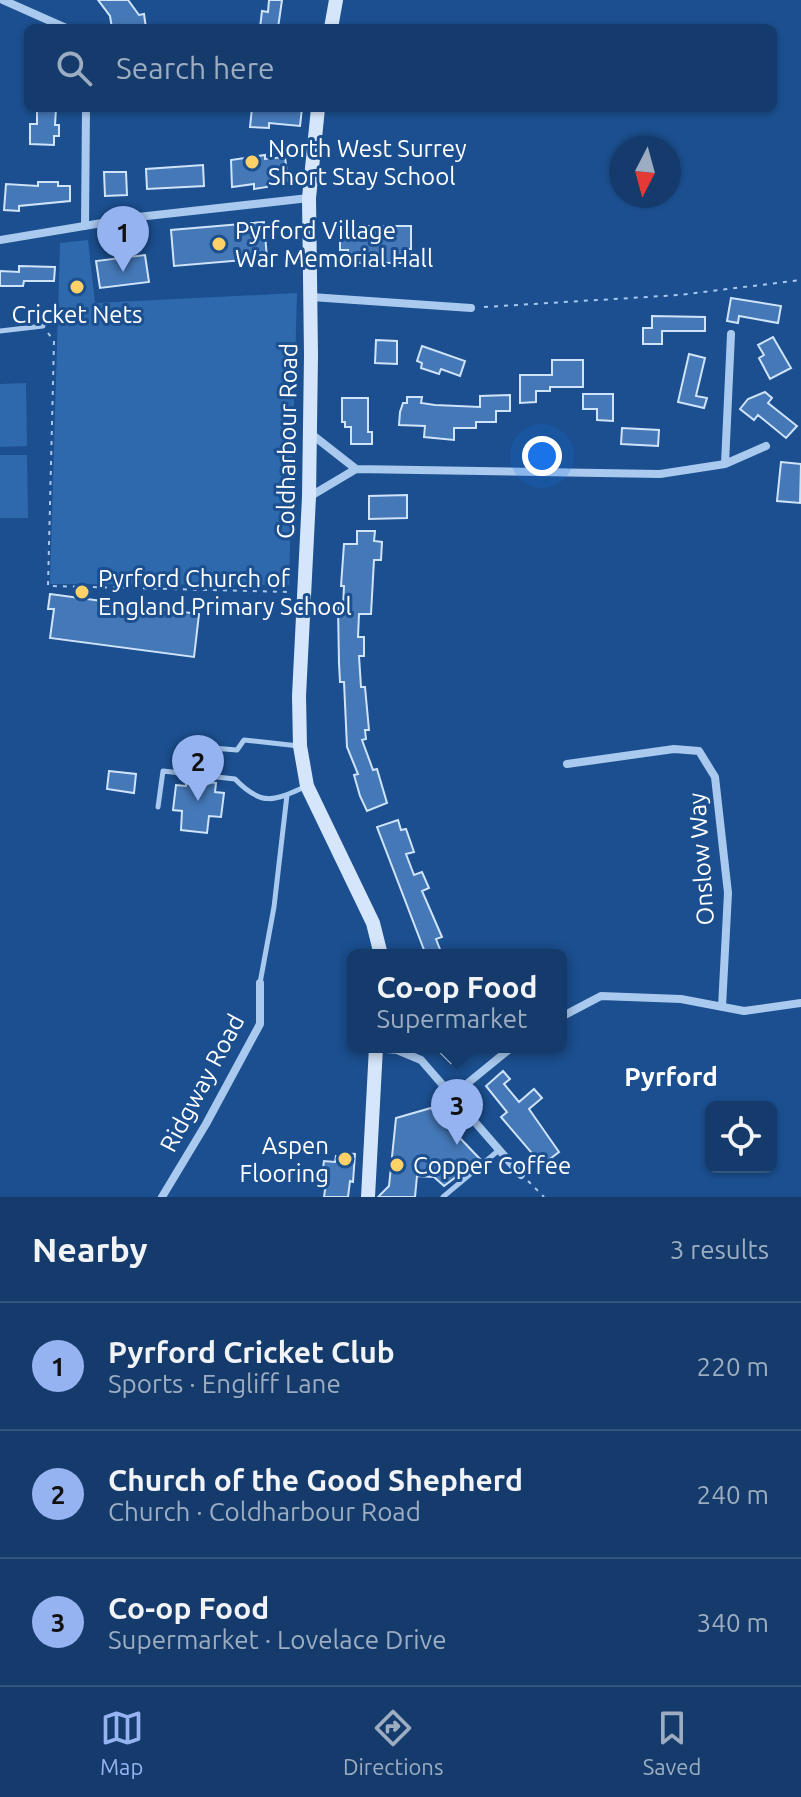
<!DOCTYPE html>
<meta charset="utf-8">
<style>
:root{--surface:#143b6b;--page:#214673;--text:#f1f3f6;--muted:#9dadc1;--line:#33557e;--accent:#95b2f1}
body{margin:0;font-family:Ubuntu,sans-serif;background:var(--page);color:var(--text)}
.controls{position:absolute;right:24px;bottom:24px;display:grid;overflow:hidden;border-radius:12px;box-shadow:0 2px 6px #0004}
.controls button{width:72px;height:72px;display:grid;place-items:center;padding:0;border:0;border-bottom:2px solid var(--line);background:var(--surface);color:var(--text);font:40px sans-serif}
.compass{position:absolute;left:609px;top:136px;width:72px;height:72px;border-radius:50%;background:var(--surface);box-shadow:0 2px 6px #0004;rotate:186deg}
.you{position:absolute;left:542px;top:456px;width:28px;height:28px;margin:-20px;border:6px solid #fff;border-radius:50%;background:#1a73e8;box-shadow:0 0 0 12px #1a73e833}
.badge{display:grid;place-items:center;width:52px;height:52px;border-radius:50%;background:var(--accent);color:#111;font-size:26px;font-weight:700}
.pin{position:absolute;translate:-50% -66px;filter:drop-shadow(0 2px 4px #0008)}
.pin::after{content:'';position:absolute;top:42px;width:28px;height:24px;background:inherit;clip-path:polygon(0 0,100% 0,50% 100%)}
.popup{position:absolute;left:347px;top:949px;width:220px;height:104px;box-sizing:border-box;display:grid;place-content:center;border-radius:12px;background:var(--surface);filter:drop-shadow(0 2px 6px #0005);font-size:26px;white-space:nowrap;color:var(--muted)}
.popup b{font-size:30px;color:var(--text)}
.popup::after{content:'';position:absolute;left:50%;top:100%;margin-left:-16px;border:16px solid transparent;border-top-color:var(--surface)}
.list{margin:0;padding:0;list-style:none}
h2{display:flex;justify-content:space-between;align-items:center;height:104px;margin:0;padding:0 32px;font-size:34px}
h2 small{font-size:26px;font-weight:400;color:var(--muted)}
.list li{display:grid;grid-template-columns:52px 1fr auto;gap:24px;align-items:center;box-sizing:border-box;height:128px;padding:0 32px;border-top:2px solid var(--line)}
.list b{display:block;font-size:30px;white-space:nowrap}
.list p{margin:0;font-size:26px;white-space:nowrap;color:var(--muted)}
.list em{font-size:26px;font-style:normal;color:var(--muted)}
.icon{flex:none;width:44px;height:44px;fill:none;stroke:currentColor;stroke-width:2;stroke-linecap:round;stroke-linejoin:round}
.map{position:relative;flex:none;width:801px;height:1197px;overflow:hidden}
.search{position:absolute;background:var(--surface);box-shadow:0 2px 6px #0004;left:24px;right:24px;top:24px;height:88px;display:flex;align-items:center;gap:20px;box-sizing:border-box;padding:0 28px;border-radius:12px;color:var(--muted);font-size:30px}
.sheet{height:488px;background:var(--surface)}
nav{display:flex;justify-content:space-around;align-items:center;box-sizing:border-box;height:112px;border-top:2px solid var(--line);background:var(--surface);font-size:22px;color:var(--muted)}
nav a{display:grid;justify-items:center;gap:4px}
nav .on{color:var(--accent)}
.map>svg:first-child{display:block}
</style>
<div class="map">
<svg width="801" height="1197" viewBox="0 0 801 1197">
<rect width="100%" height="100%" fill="#1b4f8f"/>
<path fill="#2e69ad" d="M 88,240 L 95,303 L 297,293 L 289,585 L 50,584 L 60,243 Z
M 26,383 L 27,446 L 0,447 L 0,384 Z
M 0,455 L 27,455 L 28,518 L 0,518 Z"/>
<path fill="#4478b7" stroke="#cfe3fa" stroke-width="2" d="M 98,0 L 128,0 L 139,15 L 144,14 L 146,28 L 112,28 L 110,16 Z
M 269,0 L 282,0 L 278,28 L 260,28 L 262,11 L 268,12 Z
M 37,108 L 56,108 L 55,125 L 59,125 L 59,136 L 54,136 L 54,145 L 30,144 L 30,124 L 37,124 Z
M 252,108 L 302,108 L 300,126 L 269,123 L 269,128 L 250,127 Z
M 265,155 L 265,159 L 285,157 L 288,181 L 267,183 L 267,187 L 254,189 L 254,184 L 232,187 L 231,160 Z
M 203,165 L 204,186 L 147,189 L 146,169 Z
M 104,172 L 126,172 L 127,195 L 105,196 Z
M 38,182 L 58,182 L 58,186 L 70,186 L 70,201 L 19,206 L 19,211 L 4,210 L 6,184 L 38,186 Z
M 264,222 L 267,258 L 174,266 L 171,230 Z
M 340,226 L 411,226 L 411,249 L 406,249 L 406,263 L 348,263 L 348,250 L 340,250 Z
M 145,255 L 149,282 L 100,288 L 96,261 Z
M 19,266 L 55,267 L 54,281 L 24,281 L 23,286 L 0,286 L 0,271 L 19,272 Z
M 731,298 L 781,306 L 778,323 L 739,316 L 738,323 L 727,321 Z
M 652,316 L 705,317 L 705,331 L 662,331 L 662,344 L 643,344 L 643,328 L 652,328 Z
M 773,337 L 791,368 L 770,379 L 759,358 L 764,355 L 758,345 Z
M 376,340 L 397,341 L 397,364 L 375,363 Z
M 422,346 L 465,361 L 460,376 L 441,369 L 439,374 L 421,368 L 422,363 L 417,361 Z
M 689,354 L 705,358 L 696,396 L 707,398 L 704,408 L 678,402 Z
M 552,360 L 583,360 L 583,387 L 550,387 L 550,391 L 536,391 L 536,402 L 520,403 L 520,375 L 552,375 Z
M 765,392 L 772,398 L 768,403 L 797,426 L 786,438 L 758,415 L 754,420 L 740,409 L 748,399 Z
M 583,394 L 613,394 L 613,421 L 597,420 L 597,409 L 583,409 Z
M 510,395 L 510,411 L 496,411 L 496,422 L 476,422 L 476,428 L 454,428 L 454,440 L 424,437 L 425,426 L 399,425 L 400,412 L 403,403 L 407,403 L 407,397 L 422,397 L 421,403 L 435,405 L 480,407 L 480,396 Z
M 342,398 L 368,398 L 368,432 L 372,432 L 372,444 L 351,444 L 351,427 L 345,427 L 345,422 L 342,422 Z
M 622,428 L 659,430 L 658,446 L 621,444 Z
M 781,462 L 801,464 L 800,503 L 777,501 Z
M 407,495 L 407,518 L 369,519 L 369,496 Z
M 357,531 L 375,531 L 374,541 L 382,542 L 381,560 L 374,560 L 371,614 L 359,614 L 358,637 L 364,637 L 364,656 L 359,656 L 361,687 L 365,687 L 369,730 L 365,730 L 366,739 L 362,740 L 373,770 L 377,769 L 387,803 L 367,811 L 360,796 L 354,775 L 358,774 L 347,747 L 344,682 L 340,682 L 339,663 L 338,607 L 343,608 L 344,586 L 341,586 L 344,544 L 357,544 Z
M 50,594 L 199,614 L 194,657 L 50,638 L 54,609 L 48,609 Z
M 109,771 L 136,774 L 134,793 L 107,789 Z
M 186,780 L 216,783 L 215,792 L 224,793 L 221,817 L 209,816 L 207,833 L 181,830 L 182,811 L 173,810 L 176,785 L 186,786 Z
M 398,820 L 401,830 L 406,829 L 414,852 L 406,854 L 414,875 L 422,872 L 429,888 L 422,891 L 442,937 L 436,939 L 441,952 L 434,955 L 426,955 L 377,827 Z
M 448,1047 L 468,1047 L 451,1063 L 441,1053 Z
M 503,1071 L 510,1079 L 504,1084 L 519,1102 L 534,1089 L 542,1098 L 529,1109 L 559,1152 L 542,1165 L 501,1117 L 507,1112 L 486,1086 Z
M 431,1108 L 480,1159 L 444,1186 L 434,1177 L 417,1176 L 415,1197 L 378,1197 L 389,1186 L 396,1118 Z
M 341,1153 L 355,1154 L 353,1182 L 350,1181 L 348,1197 L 324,1197 L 327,1176 L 322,1175 L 324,1161 L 335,1162 L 336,1156 L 341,1156 Z"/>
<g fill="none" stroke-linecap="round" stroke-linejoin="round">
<path stroke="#a9c9ee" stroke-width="2" stroke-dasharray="4 6" stroke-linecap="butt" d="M 484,307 L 679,295 L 801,280
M 48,333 L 54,341 L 48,586 L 291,592
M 528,1181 L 544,1197"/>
<path stroke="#a9c9ee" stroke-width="5" d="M 0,331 L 43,326
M 200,747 L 237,750 L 244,740 L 299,746
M 158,807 L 163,771 L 235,779 C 262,807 274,801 307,786
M 260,983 L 274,907 L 287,795
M 443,1197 L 499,1150"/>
<path stroke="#a9c9ee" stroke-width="8" d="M 3,0 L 66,28
M 85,226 L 86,108
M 0,240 L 138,217 L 309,198
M 311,297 L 471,308
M 310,433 L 356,469
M 725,464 L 731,334
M 309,497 L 356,469 L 660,474 L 725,464 L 766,446
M 567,764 L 674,749 L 699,751 L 715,777 L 728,893 L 722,1007
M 561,1017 L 601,996 L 681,999 L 744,1011 L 801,1003
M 376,1048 L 397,1050 L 421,1060 L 521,1175
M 452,1096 L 512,1047
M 162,1197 L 206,1124 L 260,1024 L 260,983"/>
<path stroke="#d6e6fa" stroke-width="14" d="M 331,28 L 336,0
M 318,108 L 309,198 L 311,355 L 309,497 L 299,696 L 300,746 L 307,786 L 373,923 L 381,955
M 368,1197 L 376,1047"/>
</g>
<g fill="#ffd166" stroke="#1b4f8f" stroke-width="3">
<circle cx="252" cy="162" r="8"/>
<circle cx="219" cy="244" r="8"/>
<circle cx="77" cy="287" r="8"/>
<circle cx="82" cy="592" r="8"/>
<circle cx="345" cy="1159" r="8"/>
<circle cx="397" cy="1165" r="8"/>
</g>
<g text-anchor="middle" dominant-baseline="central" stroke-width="6" stroke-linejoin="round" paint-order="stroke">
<g font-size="24" fill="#fff" stroke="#1b4f8f" text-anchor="start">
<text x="268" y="148">North West Surrey<tspan x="268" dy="28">Short Stay School</tspan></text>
<text x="235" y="230">Pyrford Village<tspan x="235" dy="28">War Memorial Hall</tspan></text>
<text x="77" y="314" text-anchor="middle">Cricket Nets</text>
<text x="98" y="578">Pyrford Church of<tspan x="98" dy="28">England Primary School</tspan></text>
<text x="329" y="1145" text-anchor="end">Aspen<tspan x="329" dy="28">Flooring</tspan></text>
<text x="413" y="1165">Copper Coffee</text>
</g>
<g font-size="24" fill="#fff" stroke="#1b4f8f">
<text transform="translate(287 441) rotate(-89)">Coldharbour Road</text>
<text transform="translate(701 859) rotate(-94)">Onslow Way</text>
<text transform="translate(202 1083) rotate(-62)">Ridgway Road</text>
</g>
<g font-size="26" font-weight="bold" fill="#fff" stroke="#1b4f8f">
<text x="671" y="1076">Pyrford</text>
</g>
</g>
</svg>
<div class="controls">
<button><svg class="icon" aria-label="locate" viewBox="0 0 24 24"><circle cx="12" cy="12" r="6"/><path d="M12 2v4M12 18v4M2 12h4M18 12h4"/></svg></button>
</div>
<svg class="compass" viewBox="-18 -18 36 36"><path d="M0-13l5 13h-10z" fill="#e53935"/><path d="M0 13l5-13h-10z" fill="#9dadc1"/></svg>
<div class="you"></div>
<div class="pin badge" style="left:123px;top:272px">1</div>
<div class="pin badge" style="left:198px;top:801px">2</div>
<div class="pin badge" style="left:457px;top:1145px">3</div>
<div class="popup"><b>Co-op Food</b>Supermarket</div>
<div class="search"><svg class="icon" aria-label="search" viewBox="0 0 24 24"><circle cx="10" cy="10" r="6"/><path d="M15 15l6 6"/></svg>Search here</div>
</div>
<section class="sheet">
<h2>Nearby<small>3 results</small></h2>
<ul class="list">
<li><span class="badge">1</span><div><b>Pyrford Cricket Club</b><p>Sports · Engliff Lane</p></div><em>220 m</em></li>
<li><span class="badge">2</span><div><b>Church of the Good Shepherd</b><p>Church · Coldharbour Road</p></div><em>240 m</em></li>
<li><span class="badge">3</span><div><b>Co-op Food</b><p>Supermarket · Lovelace Drive</p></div><em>340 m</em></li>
</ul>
</section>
<nav>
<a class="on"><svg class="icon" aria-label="map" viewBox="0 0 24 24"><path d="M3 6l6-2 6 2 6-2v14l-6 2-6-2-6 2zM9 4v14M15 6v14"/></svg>Map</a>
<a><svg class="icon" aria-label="directions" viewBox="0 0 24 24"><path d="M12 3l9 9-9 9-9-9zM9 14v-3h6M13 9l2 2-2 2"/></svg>Directions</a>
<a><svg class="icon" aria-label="saved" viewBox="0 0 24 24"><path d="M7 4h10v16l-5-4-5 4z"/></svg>Saved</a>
</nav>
